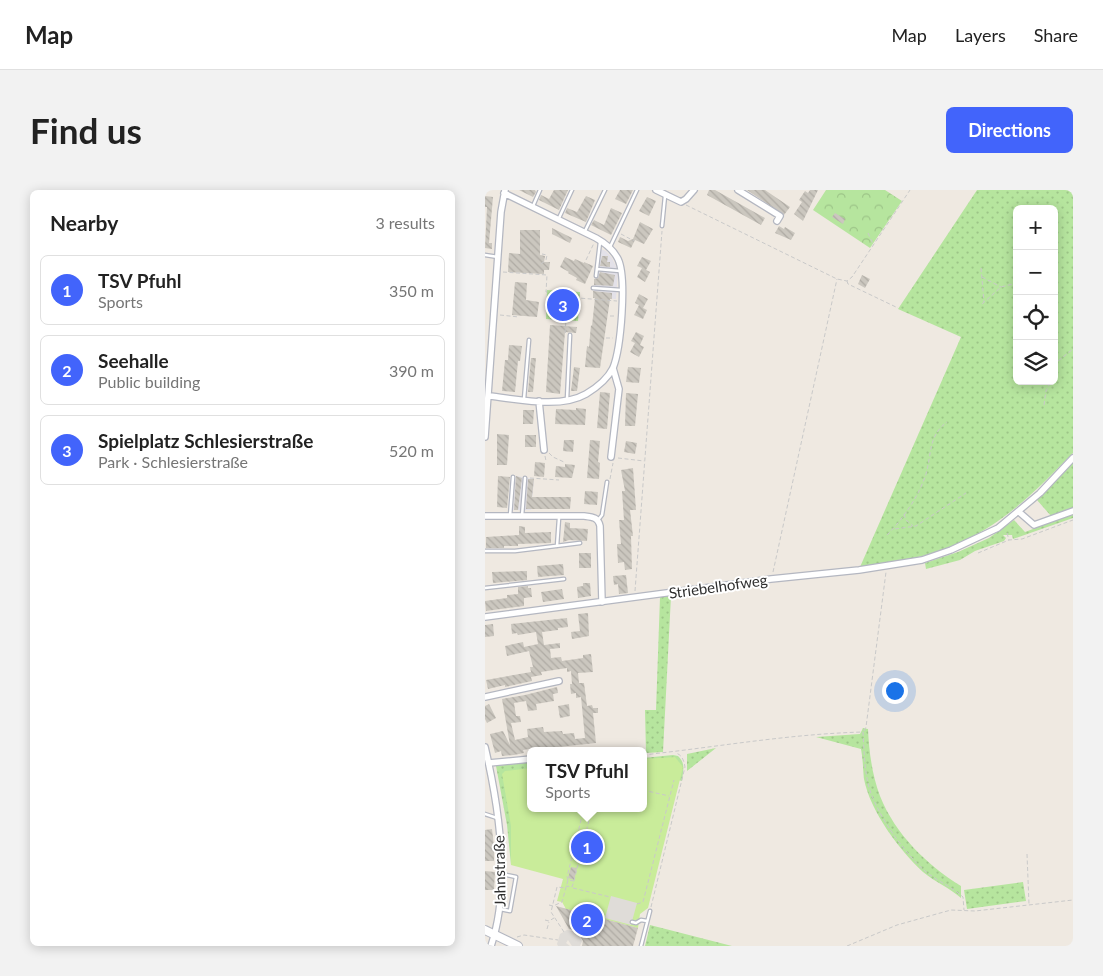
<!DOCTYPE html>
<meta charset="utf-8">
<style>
:root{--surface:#fff;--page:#f2f2f2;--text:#222;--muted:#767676;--line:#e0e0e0;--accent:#4264fb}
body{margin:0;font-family:Lato,sans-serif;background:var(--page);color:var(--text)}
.controls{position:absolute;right:15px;top:15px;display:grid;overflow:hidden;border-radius:8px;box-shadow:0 2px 12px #0003}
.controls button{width:45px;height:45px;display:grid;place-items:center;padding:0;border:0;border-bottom:1px solid var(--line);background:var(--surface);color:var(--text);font:25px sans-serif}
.you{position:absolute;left:409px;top:500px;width:18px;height:18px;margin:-12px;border:4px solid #fff;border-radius:50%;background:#1a73e8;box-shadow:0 0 0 8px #1a73e833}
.badge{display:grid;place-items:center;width:32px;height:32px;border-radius:50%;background:var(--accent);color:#fff;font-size:16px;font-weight:700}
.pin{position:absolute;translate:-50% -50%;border:2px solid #fff;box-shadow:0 1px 5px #0006}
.popup{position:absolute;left:42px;top:557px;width:120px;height:65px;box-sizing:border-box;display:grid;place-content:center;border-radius:8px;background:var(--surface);filter:drop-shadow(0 1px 4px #0005);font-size:16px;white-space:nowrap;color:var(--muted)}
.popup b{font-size:19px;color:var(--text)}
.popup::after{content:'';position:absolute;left:50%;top:100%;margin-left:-10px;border:10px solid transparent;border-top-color:var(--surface)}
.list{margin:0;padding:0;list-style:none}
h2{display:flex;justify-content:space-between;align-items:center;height:65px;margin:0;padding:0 20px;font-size:21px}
h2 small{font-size:16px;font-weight:400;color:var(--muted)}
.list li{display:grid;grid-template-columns:32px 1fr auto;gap:15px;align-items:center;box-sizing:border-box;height:70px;margin:0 10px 10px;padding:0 10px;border:1px solid var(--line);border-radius:8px}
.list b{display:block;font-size:19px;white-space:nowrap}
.list p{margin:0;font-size:16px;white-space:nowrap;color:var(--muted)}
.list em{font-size:16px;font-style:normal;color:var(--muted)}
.icon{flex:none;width:28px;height:28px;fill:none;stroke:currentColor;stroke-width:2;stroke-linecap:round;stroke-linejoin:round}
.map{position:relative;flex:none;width:588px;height:756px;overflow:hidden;border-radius:8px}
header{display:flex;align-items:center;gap:30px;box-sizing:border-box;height:70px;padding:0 25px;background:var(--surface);border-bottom:1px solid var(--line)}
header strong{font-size:24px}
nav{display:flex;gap:28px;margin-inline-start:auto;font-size:18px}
.intro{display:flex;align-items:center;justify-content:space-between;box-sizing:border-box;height:120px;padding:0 30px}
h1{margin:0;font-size:35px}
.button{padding:12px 22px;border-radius:8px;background:var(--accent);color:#fff;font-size:18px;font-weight:700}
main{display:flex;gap:30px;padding:0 30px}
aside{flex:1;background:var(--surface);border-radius:8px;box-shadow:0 2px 12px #0003}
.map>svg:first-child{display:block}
</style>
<header>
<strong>Map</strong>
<nav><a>Map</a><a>Layers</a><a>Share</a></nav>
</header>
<div class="intro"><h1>Find us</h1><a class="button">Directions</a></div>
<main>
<aside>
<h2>Nearby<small>3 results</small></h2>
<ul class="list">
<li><span class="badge">1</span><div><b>TSV Pfuhl</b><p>Sports</p></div><em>350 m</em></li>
<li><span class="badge">2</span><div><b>Seehalle</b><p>Public building</p></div><em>390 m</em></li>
<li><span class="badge">3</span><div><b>Spielplatz Schlesierstraße</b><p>Park · Schlesierstraße</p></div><em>520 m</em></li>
</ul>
</aside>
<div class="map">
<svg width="588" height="756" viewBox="0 0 588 756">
<defs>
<pattern id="grass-dots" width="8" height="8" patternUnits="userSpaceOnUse" patternTransform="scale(1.25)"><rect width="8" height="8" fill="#b6e59e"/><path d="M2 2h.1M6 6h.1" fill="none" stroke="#9dc588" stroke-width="1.8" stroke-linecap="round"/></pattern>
<pattern id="forest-crowns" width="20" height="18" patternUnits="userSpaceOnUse" patternTransform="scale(1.25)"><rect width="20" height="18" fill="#b6e59e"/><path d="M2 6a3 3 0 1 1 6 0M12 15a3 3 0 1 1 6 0" fill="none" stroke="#9dc588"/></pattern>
<pattern id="building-back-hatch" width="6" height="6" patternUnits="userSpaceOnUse" patternTransform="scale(1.25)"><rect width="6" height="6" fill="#cbc7bf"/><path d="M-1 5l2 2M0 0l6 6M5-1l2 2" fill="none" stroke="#afaba4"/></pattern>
</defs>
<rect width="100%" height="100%" fill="#efe9e1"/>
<path fill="#e3e1e8" d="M 113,58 L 121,61 L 127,68 L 133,81 L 131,109 L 108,108 Z
M 31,286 L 49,289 L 46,320 L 28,320 Z"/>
<path fill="url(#grass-dots)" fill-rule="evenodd" d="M 492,0 L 588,0 L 588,263 C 550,302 517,336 465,357 C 437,369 405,372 375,377 L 476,147 L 413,119 ZM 532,19 L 569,19 L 569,191 L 532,191 Z
M 588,272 L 588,318 L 566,326 L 552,310 Z
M 588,324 L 588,328 L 528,349 L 527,345 L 518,345 L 521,348 L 519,351 L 490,361 L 475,370 L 441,379 L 440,373 L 473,362 L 504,348 L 529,330 L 540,342 Z
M 186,406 L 178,562 L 161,563 L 160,520 L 171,520 L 175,407 Z
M 378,538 L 383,539 C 384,561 387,585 395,606 C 410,644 442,675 476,696 L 476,708 C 465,698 450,692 438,682 C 415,661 385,621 379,589 C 378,580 378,569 376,559 L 331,547 L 375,544 Z
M 231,558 L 202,581 L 202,564 Z
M 188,565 L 193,566 C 201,573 198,581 197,591 L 188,589 L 158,599 L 158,568 Z
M 46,572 L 46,595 L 26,675 L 22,635 L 11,576 Z
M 538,692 L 541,711 L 482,719 L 479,700 Z
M 165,735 L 247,756 L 160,756 Z"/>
<path fill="url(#forest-crowns)" d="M 341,0 L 400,0 L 417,11 L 385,58 L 328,20 Z
M 62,100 L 95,102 L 93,131 L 61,129 Z"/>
<path fill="#c9ec9a" d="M 190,567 L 198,577 L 163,718 L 155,724 L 153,738 L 81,719 L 77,712 L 72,711 L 78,689 L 26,675 L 26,636 L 17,584 L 20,581 L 46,578 L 46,618 L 158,618 L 158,569 Z"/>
<path fill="#dfdcd8" d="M 126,706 L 152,713 L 146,735 L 120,728 Z
M 82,740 L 92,742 L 97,751 L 95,756 L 87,756 L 83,750 L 81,753 L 85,756 L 73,756 L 72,754 L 75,744 Z"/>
<path fill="url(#building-back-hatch)" d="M 34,0 L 50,0 L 51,2 L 48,7 Z
M 69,0 L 83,0 L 74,20 L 54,10 L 56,5 L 64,9 Z
M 135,0 L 148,0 L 141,14 L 130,9 Z
M 224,0 L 230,0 L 280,28 L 276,35 L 222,5 Z
M 262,0 L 280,0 L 305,17 L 299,25 Z
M 325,0 L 333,0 L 318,31 L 309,24 L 317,12 L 314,10 L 320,1 L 323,3 Z
M 0,6 L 8,7 L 4,53 L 7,53 L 7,59 L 0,58 L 2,17 L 0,17 Z
M 101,6 L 110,10 L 101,32 L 80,23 L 82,18 L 92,22 Z
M 162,7 L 171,11 L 164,26 L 154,21 Z
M 126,18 L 137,23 L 126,45 L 106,35 L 109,30 L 119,35 Z
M 350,23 L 360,29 L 358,34 L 347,27 Z
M 155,32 L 168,39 L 159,54 L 150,50 L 146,58 L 133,52 L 135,47 L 143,51 L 148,49 Z
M 294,36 L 299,39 L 300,37 L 310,43 L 306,50 L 290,43 Z
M 67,38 L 87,48 L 85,53 L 67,44 Z
M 35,40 L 55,40 L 55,65 L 60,66 L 59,72 L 65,72 L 64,80 L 59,80 L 59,84 L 23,82 L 24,63 L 35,64 Z
M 117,66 L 123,66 L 122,72 L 125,72 L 125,77 L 115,76 Z
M 80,67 L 89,71 L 90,69 L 99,73 L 99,72 L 108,76 L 100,94 L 91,90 L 92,88 L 83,83 L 84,82 L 75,77 Z
M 157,67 L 166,71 L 161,80 L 165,82 L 160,92 L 152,87 L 157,78 L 152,76 Z
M 115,82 L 130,85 L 128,96 L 109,95 L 109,89 L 113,88 Z
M 377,85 L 385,89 L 380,98 L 373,94 Z
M 30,92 L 42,93 L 41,110 L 54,112 L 52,127 L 27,125 Z
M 108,101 L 127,103 L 127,109 L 125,109 L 115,178 L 100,177 L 102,156 L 104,157 L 106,135 L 107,136 L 110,108 L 108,108 Z
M 154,104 L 163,109 L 158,118 L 162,120 L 158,129 L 149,125 L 154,115 L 150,113 Z
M 65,135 L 92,137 L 91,143 L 80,142 L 75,204 L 61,202 Z
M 151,142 L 159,146 L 155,155 L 159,157 L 154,167 L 145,162 L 150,153 L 146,151 Z
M 24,155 L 37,156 L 35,171 L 33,171 L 30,202 L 17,201 L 20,170 L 23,170 Z
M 46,168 L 51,168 L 48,202 L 43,202 Z
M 89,177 L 95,178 L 92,201 L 86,201 Z
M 143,177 L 156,178 L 154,193 L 141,192 Z
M 115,202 L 125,203 L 122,239 L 112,238 Z
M 141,203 L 153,204 L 150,236 L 140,236 Z
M 91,218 L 101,219 L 100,235 L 70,234 L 71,219 L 91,220 Z
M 38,220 L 49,220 L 48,234 L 38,234 Z
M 12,244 L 24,245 L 22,275 L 12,275 Z
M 40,245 L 51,245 L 51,257 L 40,257 Z
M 79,250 L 89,250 L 88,262 L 78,261 Z
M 105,250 L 115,251 L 113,272 L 115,273 L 114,289 L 102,288 Z
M 141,251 L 152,253 L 150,264 L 139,262 Z
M 50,272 L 60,273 L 59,287 L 49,286 Z
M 80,274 L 90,275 L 87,288 L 70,287 L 71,276 L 80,277 Z
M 148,278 L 151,320 L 145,320 L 148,346 L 146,346 L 147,379 L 140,380 L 139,372 L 133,373 L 132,354 L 136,354 L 134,330 L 139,330 L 137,301 L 140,301 L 136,280 Z
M 13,286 L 25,287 L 22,318 L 12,317 Z
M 31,286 L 37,288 L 33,320 L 29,320 Z
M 43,289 L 49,289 L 47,307 L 86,307 L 85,319 L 41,319 Z
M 100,301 L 113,302 L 112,315 L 99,314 Z
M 80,332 L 85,333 L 85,338 L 103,339 L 102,351 L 84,350 L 78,352 Z
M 34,336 L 40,337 L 40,343 L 66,342 L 66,353 L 33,354 L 33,356 L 19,356 L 19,358 L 1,358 L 1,347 L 34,345 Z
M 94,363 L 106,363 L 106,378 L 94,378 Z
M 78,374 L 79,385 L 53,387 L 52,376 Z
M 42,381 L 42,390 L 8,393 L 7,382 Z
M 141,385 L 143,403 L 134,404 L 133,394 L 129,395 L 128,386 Z
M 98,393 L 105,393 L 106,406 L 93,408 L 92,397 L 98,396 Z
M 43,396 L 43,398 L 46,398 L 47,407 L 39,408 L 39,416 L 1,421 L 0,411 L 22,408 L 22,405 L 33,404 L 33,397 Z
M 77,399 L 79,409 L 58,412 L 56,402 Z
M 103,423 L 104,446 L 87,449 L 86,442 L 95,441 L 93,424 Z
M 82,428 L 83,437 L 73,438 L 73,440 L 57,442 L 59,455 L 75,453 L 75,458 L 65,459 L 66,468 L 76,467 L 77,471 L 98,468 L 98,465 L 106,464 L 108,482 L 93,483 L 94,493 L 99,493 L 102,516 L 107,515 L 108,518 L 113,518 L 113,523 L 108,523 L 111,553 L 73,557 L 73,559 L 66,560 L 50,561 L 50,558 L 38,560 L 39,563 L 29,565 L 17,566 L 16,561 L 10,563 L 5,544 L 18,541 L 25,555 L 17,509 L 40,505 L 72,497 L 73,503 L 68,504 L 69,511 L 51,514 L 52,520 L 43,521 L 41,511 L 29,513 L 31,526 L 35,526 L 36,532 L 26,533 L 30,550 L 43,547 L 42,539 L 58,537 L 59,542 L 77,541 L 78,544 L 89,543 L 90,549 L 100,548 L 96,507 L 91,508 L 91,503 L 86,504 L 85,494 L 87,494 L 86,481 L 82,482 L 82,478 L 56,482 L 57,485 L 46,487 L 47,491 L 20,497 L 20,495 L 3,499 L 1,490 L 46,482 L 45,477 L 48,477 L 44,461 L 22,466 L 20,456 L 38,452 L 39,457 L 53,454 L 51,442 L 33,445 L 32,443 L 27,444 L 26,434 Z
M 8,434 L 9,446 L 0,447 L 0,435 Z
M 4,514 L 11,528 L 2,533 L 0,529 L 0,516 Z
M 84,514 L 85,526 L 75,528 L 73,516 Z
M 7,639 L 9,656 L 9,671 L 0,671 L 0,640 Z
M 86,677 L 92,678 L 89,690 L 83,688 Z
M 0,681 L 10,682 L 9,700 L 0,700 Z
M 71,716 L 153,738 L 148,756 L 97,756 L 98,751 L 92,741 L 84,739 Z"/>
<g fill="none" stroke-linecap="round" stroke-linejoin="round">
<g stroke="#b4b7c1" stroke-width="5">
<path id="lane" d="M 48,16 L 55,0
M 74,28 L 87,0
M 177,36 L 180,6
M 100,41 L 120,0
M 125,57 L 152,0
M 0,65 L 13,67
M 112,79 L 135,81
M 111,86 L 115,52
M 108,98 L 136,100
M 39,209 L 44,150
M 82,209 L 85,145
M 25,326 L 28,287
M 37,326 L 40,288
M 113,330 L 117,325 L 122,292
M 72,356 L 74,328
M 0,361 L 30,361 L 95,353
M 0,398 L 79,389
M 0,624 L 12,628
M 15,719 L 25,721 L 31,687 L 17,684
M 147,732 L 151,733 L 156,730 L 162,731
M 156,756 L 165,721"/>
</g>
<g stroke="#b4b7c1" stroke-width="8">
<path id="street" d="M 171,0 L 196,12 L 201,9 L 209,0
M 253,0 L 295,26 L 292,31
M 4,206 C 33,209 75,219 101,204 C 111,198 123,188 128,178 C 136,158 142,88 133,69 C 128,59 120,53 111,48 L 19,3
M 54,211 L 59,260
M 0,247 L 16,22 L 20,0
M 126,267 L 134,199 L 128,178
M 534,322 L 549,335 L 588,321
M 0,326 L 99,326 C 107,327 113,327 115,336 L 117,412
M 0,427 L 286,389 L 374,380 L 437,370 L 466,360 L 513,338 L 555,303 L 588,268
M 0,507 L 74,491
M 0,557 C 14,617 26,697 6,756
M 4,573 L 46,569"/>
</g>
<g stroke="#b4b7c1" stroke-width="10">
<path id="secondary" d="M 0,740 L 33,756"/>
</g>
<path stroke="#c9c9c9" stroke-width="1" stroke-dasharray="4 2.5" stroke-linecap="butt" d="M 201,15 L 352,89 L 362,91 L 367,87 L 425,0
M 383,43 L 388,54
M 136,44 L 149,51
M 101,70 L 109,53
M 56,74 L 61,70 L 62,65 L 57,64
M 496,78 L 499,112
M 18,82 L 62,85 L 61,102 L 73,103 L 80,107 L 132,111
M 497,87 L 516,97
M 362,91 L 363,94 L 413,118
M 497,114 L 516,97 L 532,93
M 15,125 L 34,127
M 125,126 L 130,126
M 81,143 L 80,142 L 83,108
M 121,148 L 128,148
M 569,183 L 573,171 L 588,159
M 559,215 L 561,201 L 566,191
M 64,263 L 68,267 L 79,272
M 60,266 L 61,271
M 133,268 L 159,271
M 45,288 L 74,290
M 125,289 L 128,273
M 419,324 L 421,330 L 428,336
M 410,339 L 431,336 L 481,303
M 522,343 L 524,350
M 402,345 C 418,329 434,306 441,284 C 447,263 443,246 462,232
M 493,363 L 524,350 L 537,349 L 588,330
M 288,382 L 352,89
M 150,401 L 177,41
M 379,541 L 381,537 L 401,382
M 158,565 C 232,557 304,544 378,542 C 379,557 379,573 382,588 C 386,617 418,662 440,681 C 452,691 467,697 478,707 L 479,720
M 158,600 L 184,606
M 94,640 L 102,641
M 542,664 L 544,714
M 83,690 L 82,687 L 99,618
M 89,691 L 107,618
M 88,698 L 125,707
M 152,714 L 158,712 L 189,590
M 64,715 L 68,716 L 77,712 L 83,690 L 89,691 L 87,697 L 81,696
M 166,717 L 200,577 C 199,571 197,564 190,563
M 60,730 L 64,731 L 69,728
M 62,739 L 64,732
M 79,742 L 66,722 L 72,697 L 81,698
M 32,747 L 39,745 L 73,750
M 362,756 L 412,735 L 466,720 L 490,721 L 588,710"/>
<use href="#lane" stroke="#fff" stroke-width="2.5"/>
<use href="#street" stroke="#fff" stroke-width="5.5"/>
<use href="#secondary" stroke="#fff" stroke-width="8"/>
</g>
<g text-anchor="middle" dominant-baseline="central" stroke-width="4" stroke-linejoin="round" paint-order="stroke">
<g font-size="15" fill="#2e2e2e" stroke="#fff">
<text transform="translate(233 396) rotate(-8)">Striebelhofweg</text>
<text transform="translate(14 681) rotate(-91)">Jahnstraße</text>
</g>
</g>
</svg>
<div class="controls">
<button>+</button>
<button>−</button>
<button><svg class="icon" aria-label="locate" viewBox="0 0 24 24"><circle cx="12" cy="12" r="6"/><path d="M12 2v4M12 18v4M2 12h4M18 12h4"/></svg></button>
<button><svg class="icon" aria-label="layers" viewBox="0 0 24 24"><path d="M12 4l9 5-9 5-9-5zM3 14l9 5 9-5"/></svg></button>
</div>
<div class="you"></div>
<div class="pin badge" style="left:102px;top:657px">1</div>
<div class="popup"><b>TSV Pfuhl</b>Sports</div>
<div class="pin badge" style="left:102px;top:730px">2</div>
<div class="pin badge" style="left:78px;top:115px">3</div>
</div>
</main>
